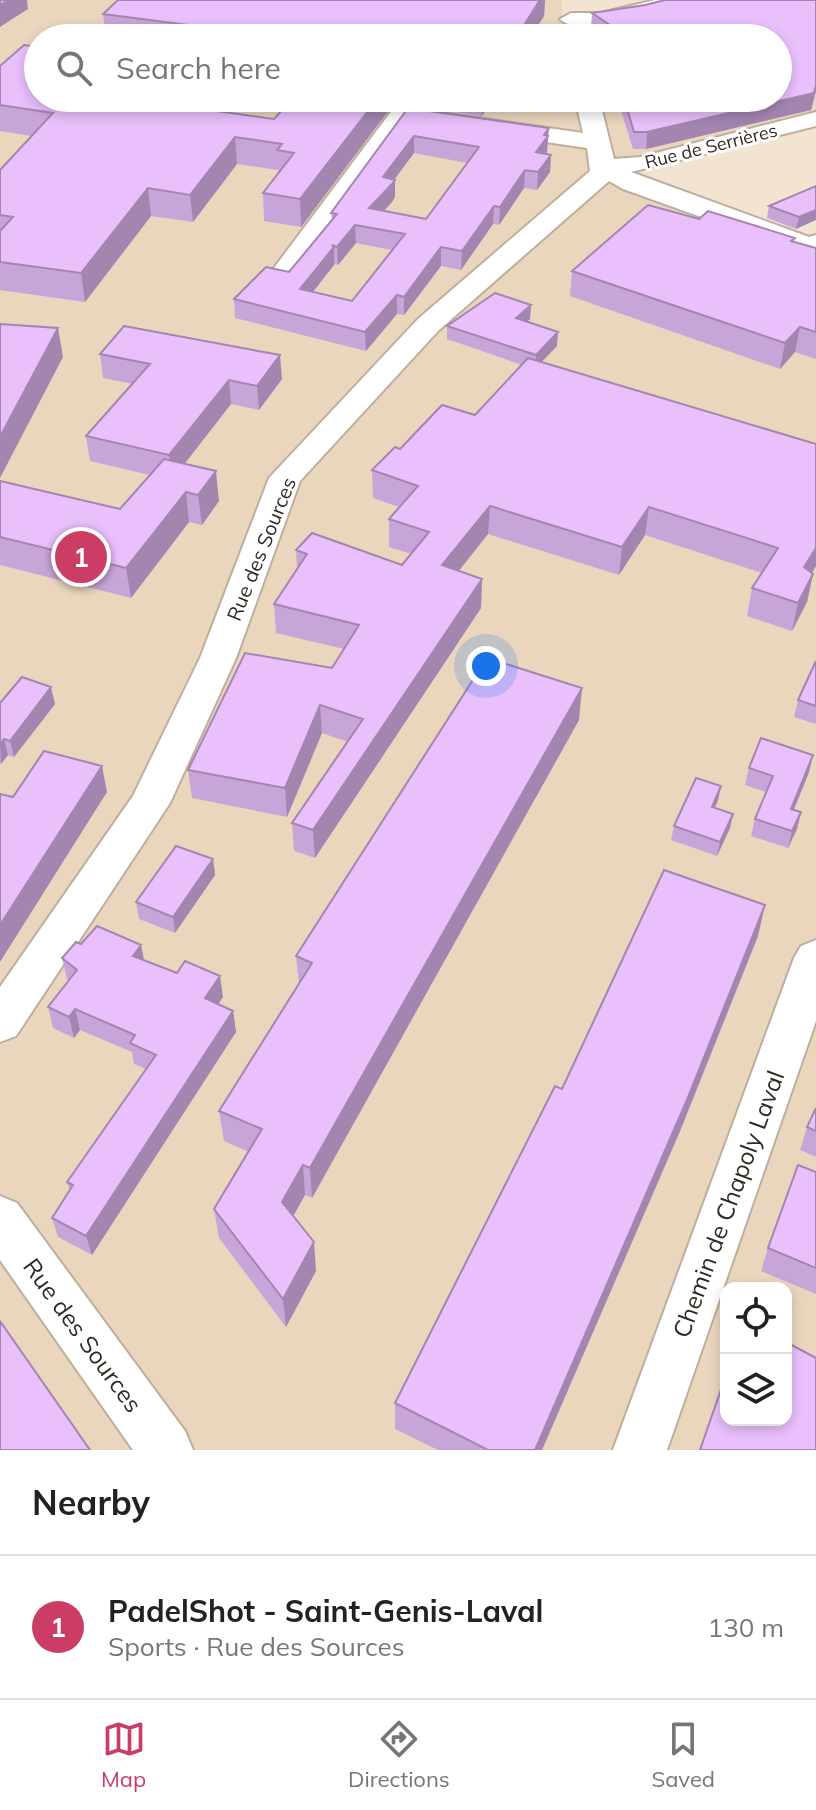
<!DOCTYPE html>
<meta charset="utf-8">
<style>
:root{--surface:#fff;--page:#f2f2f2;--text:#222;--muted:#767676;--line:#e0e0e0;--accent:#cb3d65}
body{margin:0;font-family:Mulish,sans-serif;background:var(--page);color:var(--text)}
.controls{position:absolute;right:24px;bottom:24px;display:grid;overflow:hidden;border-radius:16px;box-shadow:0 4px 12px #0003}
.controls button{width:72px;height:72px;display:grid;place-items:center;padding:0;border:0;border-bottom:2px solid var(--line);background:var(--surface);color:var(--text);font:40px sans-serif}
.you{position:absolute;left:486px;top:666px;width:28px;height:28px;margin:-20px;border:6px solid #fff;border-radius:50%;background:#1a73e8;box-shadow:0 0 0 12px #1a73e833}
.badge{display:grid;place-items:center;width:52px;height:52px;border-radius:50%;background:var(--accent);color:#fff;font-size:26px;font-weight:700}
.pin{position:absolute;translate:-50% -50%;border:4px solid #fff;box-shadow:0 2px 8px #0006}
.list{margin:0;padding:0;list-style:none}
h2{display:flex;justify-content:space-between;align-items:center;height:104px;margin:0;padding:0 32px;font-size:34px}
h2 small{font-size:26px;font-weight:400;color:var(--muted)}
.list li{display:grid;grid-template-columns:52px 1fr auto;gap:24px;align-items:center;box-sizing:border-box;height:144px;padding:0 32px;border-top:2px solid var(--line)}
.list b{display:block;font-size:30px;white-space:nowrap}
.list p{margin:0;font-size:26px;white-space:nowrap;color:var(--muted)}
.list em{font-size:26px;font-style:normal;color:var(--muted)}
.icon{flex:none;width:44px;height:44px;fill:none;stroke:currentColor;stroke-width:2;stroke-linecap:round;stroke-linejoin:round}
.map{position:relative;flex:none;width:816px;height:1450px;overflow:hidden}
.search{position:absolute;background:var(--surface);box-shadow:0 4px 12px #0003;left:24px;right:24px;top:24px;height:88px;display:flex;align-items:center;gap:20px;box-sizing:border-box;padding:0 28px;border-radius:44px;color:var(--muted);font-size:30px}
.sheet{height:248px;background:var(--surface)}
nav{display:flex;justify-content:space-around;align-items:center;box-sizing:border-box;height:112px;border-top:2px solid var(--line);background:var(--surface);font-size:22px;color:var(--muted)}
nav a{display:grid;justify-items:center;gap:4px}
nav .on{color:var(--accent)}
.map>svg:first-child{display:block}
</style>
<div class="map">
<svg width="816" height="1450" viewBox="0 0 816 1450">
<rect width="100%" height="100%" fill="#f3e3d1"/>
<path fill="#ead6bd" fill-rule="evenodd" d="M 0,0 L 561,0 L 563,24 L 816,0 L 816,116 L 638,159 L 611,178 L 816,254 L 816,1450 L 0,1450 ZM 38,38 L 778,38 L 778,98 L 38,98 ZM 726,1288 L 786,1288 L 786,1420 L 726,1420 Z"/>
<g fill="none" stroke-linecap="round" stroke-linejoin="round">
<g stroke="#bdae9d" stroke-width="4">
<path id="minor" d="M 655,0 L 694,0 L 691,5 C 666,11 577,39 560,19 L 571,13 L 601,13 Z
M 575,98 L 599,98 L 614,159 L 640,157 L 816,112 L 816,126 L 631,172 L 809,237 L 816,235 L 816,252 L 799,252 L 623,189 L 609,181 L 438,331 L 300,481 L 236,658 L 170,803 L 16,1036 L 0,1042 L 0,987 L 133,796 L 200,658 L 269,478 L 418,319 L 590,171 L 587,148 L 407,122 L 292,282 L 282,284 L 272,282 L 268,276 L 393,109 L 401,107 L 583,133 Z
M 816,940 L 816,1021 L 667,1450 L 613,1450 L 794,958 L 801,946 Z
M 0,1196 L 17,1203 L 185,1431 L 193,1450 L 133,1450 L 0,1260 Z"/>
</g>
<use href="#minor" fill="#fff" fill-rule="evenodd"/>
</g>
<path fill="#c8a5d9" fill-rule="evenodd" d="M 118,0 L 545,0 L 544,16 L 530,38 L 106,38 L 103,14 Z
M 665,0 L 816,0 L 816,91 L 811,110 L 646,149 L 633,149 L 619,104 L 619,98 L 778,98 L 778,38 L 600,38 L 601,35 L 591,29 L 592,13 L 645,5 Z
M 0,66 L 38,98 L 242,98 L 242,101 L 232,113 L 274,119 L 332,105 L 337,98 L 493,98 L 482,116 L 401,104 L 392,106 L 301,227 L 264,221 L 263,193 L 278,173 L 278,170 L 237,164 L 193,222 L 151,216 L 85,302 L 0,290 L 0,170 L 32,136 L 0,131 Z
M 408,108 L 551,155 L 550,172 L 537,190 L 524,188 L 499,225 L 493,224 L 461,270 L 441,266 L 404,315 L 397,314 L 366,351 L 235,318 L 234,299 L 289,272 L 332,221 L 331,213 ZM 414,153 L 467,163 L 426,219 L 384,211 L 392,202 L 395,197 L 394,180 ZM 356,243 L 392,250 L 352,301 L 313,292 L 334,264 L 338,265 Z
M 816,186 L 796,229 L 767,218 L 769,206 Z
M 699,219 L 795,238 L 794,242 L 816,248 L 816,359 L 795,352 L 780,369 L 570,296 L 572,271 Z
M 531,305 L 530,319 L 526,322 L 557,346 L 541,362 L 816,444 L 816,566 L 812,573 L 813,574 L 807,602 L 792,631 L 747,616 L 752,588 L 762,573 L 645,535 L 619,575 L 488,534 L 459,571 L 482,579 L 481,608 L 315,858 L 294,851 L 292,823 L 348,742 L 322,733 L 287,817 L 192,798 L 188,770 L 332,668 L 344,649 L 276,633 L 274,604 L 297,568 L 296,550 L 402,565 L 411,554 L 389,547 L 389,519 L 399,507 L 373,498 L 372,470 L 400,449 L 475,415 L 522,365 L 447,339 L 447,326 Z
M 100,354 L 282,379 L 259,410 L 231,404 L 184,464 L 219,501 L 202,525 L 189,522 L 131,598 L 0,565 L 0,480 L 120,509 L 150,475 L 90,461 L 86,436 L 133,384 L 103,378 Z
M 816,661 L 816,724 L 794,717 L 798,700 Z
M 0,703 L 55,704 L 14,757 L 8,755 L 1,764 L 0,763 Z
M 579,720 L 312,1198 L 305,1195 L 293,1216 L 316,1271 L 286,1327 L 219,1238 L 214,1209 L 249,1152 L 224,1141 L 219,1111 L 299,984 L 296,956 Z
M 813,755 L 809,772 L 794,810 L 801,812 L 797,829 L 788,848 L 751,836 L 755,819 L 766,792 L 745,785 L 749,768 Z
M 721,786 L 718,800 L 715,808 L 733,814 L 730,828 L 717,856 L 671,840 L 674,826 Z
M 213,859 L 215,875 L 175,933 L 139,919 L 136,902 Z
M 758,936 L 680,1131 L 542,1450 L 438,1450 L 395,1429 L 395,1403 L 562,1089 Z
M 81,944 L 141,945 L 144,960 L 223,997 L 218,1004 L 233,1011 L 236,1032 L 92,1255 L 58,1237 L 52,1218 L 70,1190 L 67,1182 L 146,1069 L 134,1064 L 132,1052 L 80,1030 L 74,1038 L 53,1028 L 48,1007 L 69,980 L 67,979 L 62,958 Z
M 816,1108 L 816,1157 L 800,1150 L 807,1127 Z
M 816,1172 L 816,1294 L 761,1271 L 768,1248 Z"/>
<path fill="#a386b0" d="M 9,0 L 27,0 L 28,9 L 0,27 L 0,5 Z
M 540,0 L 545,0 L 544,16 L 530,38 L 516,38 Z
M 816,85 L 816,91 L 811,110 L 646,149 L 647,132 Z
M 220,98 L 242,98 L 242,101 L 212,136 L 210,110 Z
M 378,98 L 401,98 L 401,104 L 392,106 L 301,227 L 300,199 Z
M 483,98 L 493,98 L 482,116 Z
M 549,128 L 547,153 L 536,152 L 544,135 Z
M 414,136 L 414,153 L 387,189 L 395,180 L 395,197 L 392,202 L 369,226 L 369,208 L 383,177 Z
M 235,137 L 237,164 L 193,222 L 190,195 Z
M 551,155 L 550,172 L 537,190 L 538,172 Z
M 525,170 L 524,188 L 499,225 L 500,207 Z
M 148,188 L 151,216 L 85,302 L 81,273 Z
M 494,206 L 493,224 L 461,270 L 462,251 Z
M 816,210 L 816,220 L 796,229 L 799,217 Z
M 355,225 L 356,243 L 338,265 L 337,247 Z
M 334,247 L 334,265 L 301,307 L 300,289 Z
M 441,247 L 441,266 L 404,315 L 404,297 Z
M 397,295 L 397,314 L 366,351 L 365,332 Z
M 531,305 L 530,319 L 515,332 L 516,318 Z
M 800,327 L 795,352 L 780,369 L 785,343 Z
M 58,328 L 63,357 L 0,478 L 0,437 Z
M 558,332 L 557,346 L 535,369 L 536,355 Z
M 280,355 L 282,379 L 259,410 L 257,386 Z
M 229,380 L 231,404 L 172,480 L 169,455 Z
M 216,471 L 219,501 L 202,525 L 198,495 Z
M 186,492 L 189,522 L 131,598 L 126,568 Z
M 490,506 L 488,534 L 441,593 L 442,565 Z
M 649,507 L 645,535 L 619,575 L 622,547 Z
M 816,548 L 816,566 L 798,596 L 804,567 Z
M 813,574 L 807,602 L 792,631 L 798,603 Z
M 482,579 L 481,608 L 315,858 L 313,830 Z
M 51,687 L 55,704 L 14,757 L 10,741 Z
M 582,688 L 579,720 L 312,1198 L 310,1168 Z
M 320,705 L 322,733 L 287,817 L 285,788 Z
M 4,739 L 8,755 L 1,764 L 0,744 Z
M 813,755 L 809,772 L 787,826 L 791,809 Z
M 102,766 L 107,792 L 0,962 L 0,925 Z
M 721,786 L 718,800 L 709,820 L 712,807 Z
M 801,812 L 797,829 L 788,848 L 792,831 Z
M 733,814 L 730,828 L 717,856 L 720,842 Z
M 213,859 L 215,875 L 175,933 L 173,917 Z
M 765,905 L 758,936 L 680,1131 L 542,1450 L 535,1450 Z
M 141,945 L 145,966 L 133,956 Z
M 220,976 L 223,997 L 208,1019 L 205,998 Z
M 75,1009 L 80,1030 L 74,1038 L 69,1017 Z
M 233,1011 L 236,1032 L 92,1255 L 86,1236 Z
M 303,1165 L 305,1195 L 285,1231 L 282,1202 Z
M 314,1242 L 316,1271 L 286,1327 L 283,1299 Z"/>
<path fill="#e9c0fc" stroke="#a386b0" stroke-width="2" fill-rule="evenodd" d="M 0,0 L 9,0 L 0,5 Z
M 118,0 L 540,0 L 516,38 L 288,38 L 103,14 Z
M 665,0 L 816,0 L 816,85 L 814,93 L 647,132 L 634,132 L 624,98 L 778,98 L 778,38 L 614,38 L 601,30 L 613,27 L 592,13 L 645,5 Z
M 24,45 L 38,47 L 38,98 L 220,98 L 210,110 L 274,119 L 292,99 L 332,105 L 337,98 L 378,98 L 300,199 L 263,193 L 294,153 L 277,150 L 282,144 L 235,137 L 190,195 L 148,188 L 81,273 L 0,262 L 0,231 L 13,217 L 0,215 L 0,170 L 53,113 L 0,105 L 0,66 Z
M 408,108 L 549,128 L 544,135 L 548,136 L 536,152 L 551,155 L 538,172 L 525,170 L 500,207 L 494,206 L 462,251 L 441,247 L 404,297 L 397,295 L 365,332 L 234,299 L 266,267 L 289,272 L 337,214 L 331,213 ZM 414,136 L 479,147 L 426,219 L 369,208 L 392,184 L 395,180 L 383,177 ZM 355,225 L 405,234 L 352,301 L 300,289 L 334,247 L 332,245 L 337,247 Z
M 816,186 L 816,210 L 799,217 L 769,206 Z
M 648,205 L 699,219 L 708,211 L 795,238 L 791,241 L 816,248 L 816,332 L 800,327 L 785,343 L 572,271 Z
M 495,293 L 531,305 L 516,318 L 558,332 L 536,355 L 447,326 Z
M 0,324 L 58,328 L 0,437 Z
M 124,326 L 280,355 L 257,386 L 229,380 L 169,455 L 86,436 L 150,364 L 100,354 Z
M 528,358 L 816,444 L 816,548 L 804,567 L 813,574 L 798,603 L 752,588 L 778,548 L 649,507 L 622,547 L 490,506 L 442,565 L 482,579 L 313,830 L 292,823 L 363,719 L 320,705 L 285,788 L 188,770 L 245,653 L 332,668 L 359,625 L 274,604 L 307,554 L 296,550 L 312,533 L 402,565 L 429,532 L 389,519 L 418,486 L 372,470 L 395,447 L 400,449 L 442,405 L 475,415 Z
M 164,459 L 216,471 L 198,495 L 186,492 L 126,568 L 0,537 L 0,481 L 120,509 Z
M 487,658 L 582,688 L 310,1168 L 303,1165 L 282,1202 L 314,1242 L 283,1299 L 214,1209 L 262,1129 L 219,1111 L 312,963 L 296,956 Z
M 816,661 L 816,706 L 798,700 Z
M 22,677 L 51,687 L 10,741 L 4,739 L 0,744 L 0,703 Z
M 761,738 L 813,755 L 791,809 L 801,812 L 792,831 L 755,819 L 773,776 L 749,768 Z
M 44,751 L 102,766 L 0,925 L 0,794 L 13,797 Z
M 696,778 L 721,786 L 712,807 L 733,814 L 720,842 L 674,826 Z
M 176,846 L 213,859 L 173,917 L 136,902 Z
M 664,870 L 765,905 L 686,1102 L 535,1450 L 488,1450 L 395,1403 L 555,1086 L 562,1089 Z
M 97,926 L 141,945 L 133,956 L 177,973 L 185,961 L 220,976 L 205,998 L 233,1011 L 86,1236 L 52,1218 L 73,1185 L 67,1182 L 156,1055 L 130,1043 L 135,1035 L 75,1009 L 69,1017 L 48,1007 L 77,970 L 62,958 L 76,942 L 81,944 Z
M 816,1108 L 816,1131 L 807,1127 Z
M 798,1165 L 816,1172 L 816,1268 L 768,1248 Z
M 0,1321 L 90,1450 L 0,1450 Z
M 786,1342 L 816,1358 L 816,1450 L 700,1450 L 725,1378 L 726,1378 L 726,1420 L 786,1420 Z"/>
<g text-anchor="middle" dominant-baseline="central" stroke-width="6" stroke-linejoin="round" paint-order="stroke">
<g font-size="18" fill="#2f2922" stroke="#fff">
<text transform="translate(711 146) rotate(-14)">Rue de Serrières</text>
</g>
<g font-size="20" fill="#2f2922" stroke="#fff">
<text transform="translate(261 549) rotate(-68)">Rue des Sources</text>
</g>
<g font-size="24" fill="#2f2922" stroke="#fff">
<text transform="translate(728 1204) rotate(-70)">Chemin de Chapoly Laval</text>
<text transform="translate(83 1335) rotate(54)">Rue des Sources</text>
</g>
</g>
</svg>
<div class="controls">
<button><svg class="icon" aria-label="locate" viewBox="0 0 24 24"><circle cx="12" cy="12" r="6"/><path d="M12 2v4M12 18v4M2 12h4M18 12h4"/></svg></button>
<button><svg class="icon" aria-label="layers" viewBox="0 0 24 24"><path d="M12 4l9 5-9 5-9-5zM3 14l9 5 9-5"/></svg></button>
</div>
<div class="you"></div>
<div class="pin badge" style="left:81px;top:557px">1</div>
<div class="search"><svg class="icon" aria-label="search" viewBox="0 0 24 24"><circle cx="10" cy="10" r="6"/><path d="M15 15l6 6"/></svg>Search here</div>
</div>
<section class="sheet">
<h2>Nearby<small></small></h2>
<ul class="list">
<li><span class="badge">1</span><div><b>PadelShot - Saint-Genis-Laval</b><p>Sports · Rue des Sources</p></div><em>130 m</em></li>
</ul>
</section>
<nav>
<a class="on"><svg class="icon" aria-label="map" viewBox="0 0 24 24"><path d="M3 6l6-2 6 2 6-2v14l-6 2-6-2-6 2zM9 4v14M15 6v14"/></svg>Map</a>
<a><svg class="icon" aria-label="directions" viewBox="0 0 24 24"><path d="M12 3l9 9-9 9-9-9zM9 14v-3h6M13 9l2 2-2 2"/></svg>Directions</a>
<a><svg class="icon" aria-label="saved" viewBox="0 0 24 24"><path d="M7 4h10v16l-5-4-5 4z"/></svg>Saved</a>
</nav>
